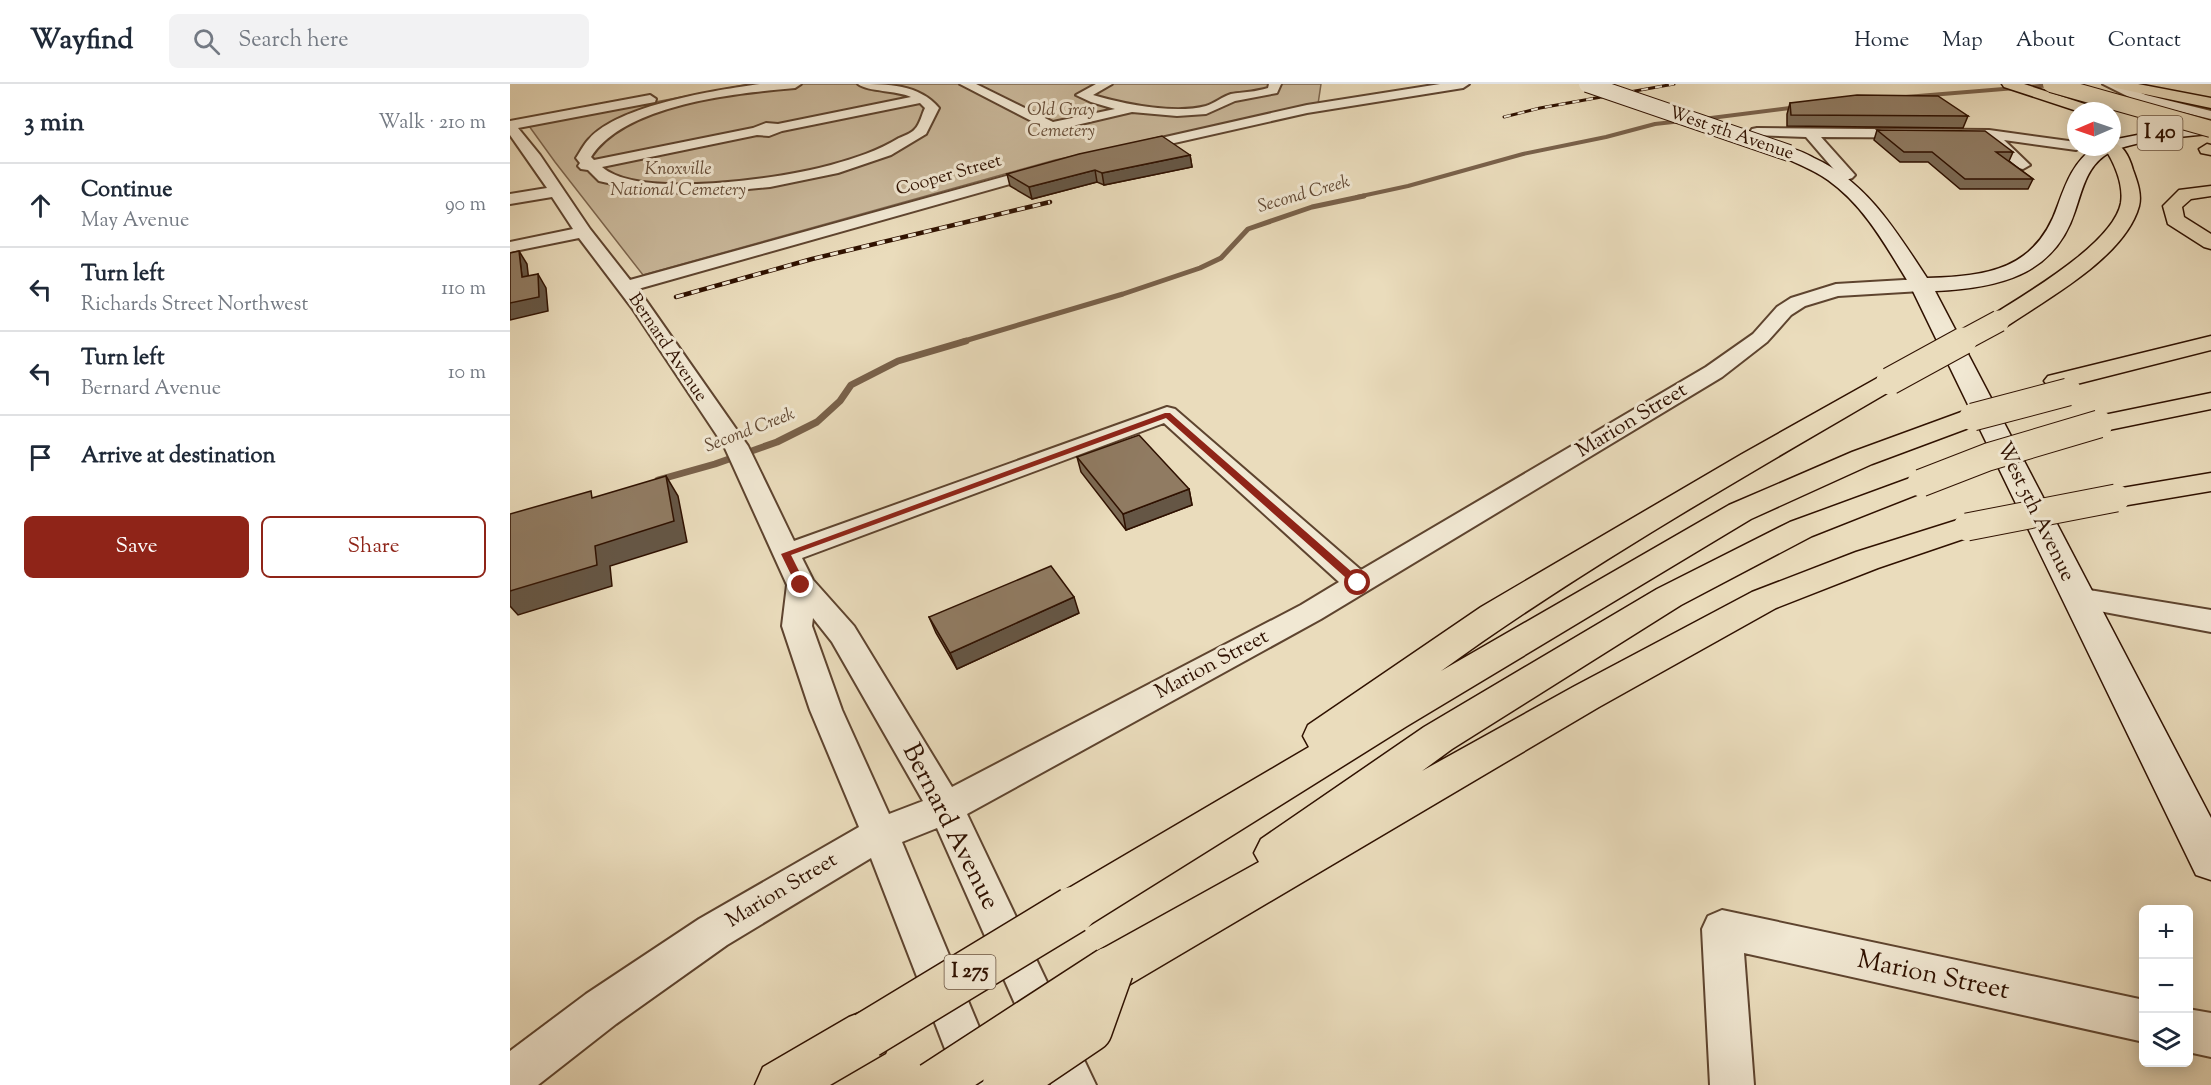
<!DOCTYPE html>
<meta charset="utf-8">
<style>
:root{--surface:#fff;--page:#f2f2f3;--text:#1f2937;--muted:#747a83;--line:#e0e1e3;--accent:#8f2418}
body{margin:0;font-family:"Sorts Mill Goudy",serif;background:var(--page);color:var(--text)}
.controls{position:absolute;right:18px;bottom:18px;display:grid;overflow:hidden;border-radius:9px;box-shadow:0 3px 15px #0003}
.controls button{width:54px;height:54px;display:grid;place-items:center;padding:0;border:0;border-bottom:2px solid var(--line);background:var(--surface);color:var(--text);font:30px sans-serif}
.compass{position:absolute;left:1557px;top:18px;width:54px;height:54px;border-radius:50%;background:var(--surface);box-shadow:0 3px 15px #0003;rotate:268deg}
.stop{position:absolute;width:18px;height:18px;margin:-14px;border:4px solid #8f2418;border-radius:50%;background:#fff}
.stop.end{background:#8f2418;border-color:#fff;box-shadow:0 2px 6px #0008}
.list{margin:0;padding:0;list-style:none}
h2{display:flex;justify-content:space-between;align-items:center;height:78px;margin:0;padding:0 24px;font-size:26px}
h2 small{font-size:20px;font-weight:400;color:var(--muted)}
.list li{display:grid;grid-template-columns:39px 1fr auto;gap:18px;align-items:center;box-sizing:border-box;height:84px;padding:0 24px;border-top:2px solid var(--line)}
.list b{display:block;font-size:22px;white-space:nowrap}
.list p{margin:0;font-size:20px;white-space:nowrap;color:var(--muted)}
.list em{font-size:20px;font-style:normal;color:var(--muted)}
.actions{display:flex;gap:12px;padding:18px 24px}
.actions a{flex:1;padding:14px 0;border:2px solid var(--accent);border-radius:9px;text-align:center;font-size:21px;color:var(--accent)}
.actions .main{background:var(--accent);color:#fff}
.icon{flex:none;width:33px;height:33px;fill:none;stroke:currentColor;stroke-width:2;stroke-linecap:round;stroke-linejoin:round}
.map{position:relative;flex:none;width:1701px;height:1001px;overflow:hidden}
header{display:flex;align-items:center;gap:36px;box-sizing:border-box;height:84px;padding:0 30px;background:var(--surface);border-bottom:2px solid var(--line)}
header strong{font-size:28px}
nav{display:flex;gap:33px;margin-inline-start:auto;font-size:21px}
.search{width:420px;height:54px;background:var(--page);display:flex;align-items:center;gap:15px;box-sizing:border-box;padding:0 21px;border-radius:9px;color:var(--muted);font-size:22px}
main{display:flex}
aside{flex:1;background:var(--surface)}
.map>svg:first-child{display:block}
</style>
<header>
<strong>Wayfind</strong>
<div class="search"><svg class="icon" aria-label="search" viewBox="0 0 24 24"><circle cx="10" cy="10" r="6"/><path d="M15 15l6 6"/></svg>Search here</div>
<nav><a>Home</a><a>Map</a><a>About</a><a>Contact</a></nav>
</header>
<main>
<aside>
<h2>3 min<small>Walk · 210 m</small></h2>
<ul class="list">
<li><svg class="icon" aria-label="ahead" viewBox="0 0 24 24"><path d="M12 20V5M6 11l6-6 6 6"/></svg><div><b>Continue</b><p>May Avenue</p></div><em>90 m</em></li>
<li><svg class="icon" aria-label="left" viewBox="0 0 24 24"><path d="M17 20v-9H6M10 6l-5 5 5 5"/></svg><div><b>Turn left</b><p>Richards Street Northwest</p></div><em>110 m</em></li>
<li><svg class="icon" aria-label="left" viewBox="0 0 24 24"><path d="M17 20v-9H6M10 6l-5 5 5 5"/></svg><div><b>Turn left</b><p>Bernard Avenue</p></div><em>10 m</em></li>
<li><svg class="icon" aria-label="arrive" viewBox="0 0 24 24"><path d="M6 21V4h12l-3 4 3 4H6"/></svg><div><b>Arrive at destination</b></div></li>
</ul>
<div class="actions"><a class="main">Save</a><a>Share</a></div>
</aside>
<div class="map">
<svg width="1701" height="1001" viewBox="0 0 1701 1001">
<rect width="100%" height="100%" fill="#eadcbc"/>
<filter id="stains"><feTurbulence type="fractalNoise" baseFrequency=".00333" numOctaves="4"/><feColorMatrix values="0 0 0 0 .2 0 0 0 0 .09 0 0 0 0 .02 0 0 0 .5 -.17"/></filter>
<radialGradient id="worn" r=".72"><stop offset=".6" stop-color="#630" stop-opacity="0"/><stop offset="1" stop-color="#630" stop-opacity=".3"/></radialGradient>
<path fill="#cab99c" stroke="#7c654e" stroke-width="1.5" d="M 240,0 L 811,0 L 808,20 L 545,76 L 133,191 L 45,78 L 19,42 Z"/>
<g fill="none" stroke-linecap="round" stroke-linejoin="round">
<path stroke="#79614a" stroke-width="4" d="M 1396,13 L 1542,1
M 1193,35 L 1288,23
M 847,113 L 898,102 L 1013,70 L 1096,53 L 1145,40 L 1172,37"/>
<path stroke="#79614a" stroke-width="5" d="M 451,258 L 613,210 L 690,184 L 711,174 L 738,145 L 802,123 L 854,112"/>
<path stroke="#79614a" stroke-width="7" d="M 148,396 L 205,380 L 267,358 L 307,338 L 330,317 L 341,301 L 388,277 L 456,257"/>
<g stroke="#5e442f" stroke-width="4">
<path id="street" d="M 250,0 L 291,0 L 285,4 C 226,9 115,20 81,73 L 84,76 L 243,44 L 256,39 L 268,40 L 401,13 C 386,6 358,8 348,0 C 377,0 409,0 429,24 L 416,50 L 381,71 L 328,89 L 260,103 L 196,109 L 138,108 L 89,97 L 78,86 L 71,85 L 68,82 L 70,79 L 66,74 C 70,68 74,60 79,55 C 109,21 206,6 250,0 ZM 410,19 L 415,24 C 412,30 410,40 405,45 C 402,49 394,52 389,54 C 368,67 345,74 321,81 C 275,94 129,116 92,83 L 247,51 L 259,52 L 272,47 Z
M 450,0 L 466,0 L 543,38 L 605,25 L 581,18 L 566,11 L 586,0 L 602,0 L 583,11 L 590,13 C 619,21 666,30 696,22 C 705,19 712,13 721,10 C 733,8 746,8 758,4 L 759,0 L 771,0 L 767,9 L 725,17 L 696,30 L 667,32 L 622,28 L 541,47 Z
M 930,0 L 959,0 L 953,4 L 797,29 L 620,69 L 613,65 L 620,61 L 797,21 Z
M 1593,0 L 1610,0 L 1636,11 L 1701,27 L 1701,35 L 1627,17 Z
M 140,11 L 146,15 L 145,18 L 8,44 L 30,71 L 80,145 L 120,196 L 529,83 L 534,81 L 542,86 L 539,89 L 128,205 L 238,362 L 284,457 L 657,323 L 665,325 L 851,486 L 1196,283 L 1243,250 L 1267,223 L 1281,214 L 1326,200 L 1411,195 L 1418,197 L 1420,201 L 1418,205 L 1411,207 L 1328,212 L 1295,222 L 1281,231 L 1257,258 L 1212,293 L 811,535 L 457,730 L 586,1001 L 541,1001 L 427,744 L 392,758 L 493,1001 L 449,1001 L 361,774 L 217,861 L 106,940 L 28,1001 L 0,1001 L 0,967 L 76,910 L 189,835 L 349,743 L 300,626 L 272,542 L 277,501 L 214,362 L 122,224 L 69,154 L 0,168 L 0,158 L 63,145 L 42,113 L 0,120 L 0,110 L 37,104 L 0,51 L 0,37 ZM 654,339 L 829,498 L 791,521 L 442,703 L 344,542 L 303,496 L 292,474 ZM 303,534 L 322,558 L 413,717 L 379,730 L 332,626 L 302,542 Z
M 1247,44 L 1479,46 L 1566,58 L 1566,63 L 1572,63 L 1566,66 L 1494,56 L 1520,81 L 1513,85 L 1508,84 L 1475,54 L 1311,53 L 1345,91 L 1342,94 L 1328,99 L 1320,94 L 1327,89 L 1296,53 L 1242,51 L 1240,48 L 1242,45 Z
M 1567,504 L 1701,526 L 1701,548 L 1557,521 L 1553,514 L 1557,507 Z
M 1212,826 L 1634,916 L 1634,958 L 1234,869 L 1244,1001 L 1200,1001 L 1192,845 L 1198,832 Z
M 1678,925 L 1701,929 L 1701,973 L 1678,968 Z"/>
</g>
<g stroke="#2f1100" stroke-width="3">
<path id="secondary" d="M 1701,40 L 1701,50 C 1674,52 1615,57 1594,72 C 1576,85 1572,107 1565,127 C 1544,193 1486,204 1425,207 L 1701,734 L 1701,796 L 1686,791 L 1400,201 C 1377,164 1355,122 1318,96 C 1304,86 1288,80 1273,73 L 1271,69 L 1273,65 C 1284,63 1294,69 1304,74 C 1357,98 1386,147 1417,194 C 1478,192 1526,186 1548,121 C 1556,99 1564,77 1585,63 L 1602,63 L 1602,56 L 1668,43 Z"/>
</g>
<g stroke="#2f1100" stroke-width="3">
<path id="highway" d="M 1492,0 L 1514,0 L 1587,24 L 1590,27 L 1567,27 L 1494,3 Z
M 1599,0 L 1628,0 L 1701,14 L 1701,24 L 1606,4 Z
M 1602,58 C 1614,61 1620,75 1623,86 C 1627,97 1632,110 1629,122 C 1615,173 1538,214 1497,242 L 1489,244 L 1481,242 L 1477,237 L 1481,232 C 1515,210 1603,160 1611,119 C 1614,100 1604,78 1594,63 L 1602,63 Z
M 1697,60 L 1701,61 L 1701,71 L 1691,69 L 1689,65 Z
M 1701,102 L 1701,112 L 1681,115 L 1672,123 L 1674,133 L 1701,150 L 1701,165 L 1694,163 L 1658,140 L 1653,122 L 1669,106 Z
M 1701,252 L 1701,266 L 1547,305 L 1538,302 L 1534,297 L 1538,292 Z
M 1380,289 L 1389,292 L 1393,297 L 1389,302 C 1235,392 1076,482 931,587 L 1219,421 L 1342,368 L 1454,327 L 1463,325 L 1472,327 L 1476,333 L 1472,339 L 1362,380 L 1241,435 L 897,642 L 579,841 L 563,847 L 547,841 L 540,826 L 547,811 L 799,663 L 793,652 L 798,641 L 971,523 L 1232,370 L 1371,292 Z
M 1701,309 L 1701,325 L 1589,348 L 1579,346 L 1575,340 L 1579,334 L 1589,332 Z
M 1701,389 L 1701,407 L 1606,423 L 1595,420 L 1591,414 L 1595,408 L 1606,405 Z
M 1411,390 L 1421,393 L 1426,399 L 1421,405 L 1302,452 L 1171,521 L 942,665 L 912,687 L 1063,603 L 1242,508 L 1346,468 L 1457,433 L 1468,436 L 1472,443 L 1468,450 L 1368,484 L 1266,524 L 1089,623 L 617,902 L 600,909 L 583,902 L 576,886 L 583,870 L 749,778 L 744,769 L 751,755 L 914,643 L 1147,505 L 1280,438 Z
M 357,926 L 375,933 L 382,951 L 375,969 L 320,1001 L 245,1001 L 253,983 L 339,933 Z"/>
</g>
<use href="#street" fill="#f1e8d3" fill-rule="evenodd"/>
<use href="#secondary" fill="#f1e8d3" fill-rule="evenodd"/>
<use href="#highway" fill="#eadcbc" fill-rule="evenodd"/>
<g stroke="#2f1100" stroke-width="3">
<path id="rail-far1" d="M 994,33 L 1030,24 L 1164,0"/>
</g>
<g stroke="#2f1100" stroke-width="4.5">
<path id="rail" d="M 166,213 L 302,175 L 540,118"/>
</g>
<use href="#rail-far1" stroke="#f1e8d3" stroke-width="2" stroke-dasharray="7" stroke-linecap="butt"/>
<use href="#rail" stroke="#f1e8d3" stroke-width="3" stroke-dasharray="8" stroke-linecap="butt"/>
<g stroke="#2f1100" stroke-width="18" stroke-linecap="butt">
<path id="secondary-bridge" d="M 1077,0 L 1279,69"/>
</g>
<g stroke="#2f1100" stroke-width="18" stroke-linecap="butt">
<path id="highway-bridge-far3" d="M 1541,0 L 1701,45"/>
</g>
<g stroke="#2f1100" stroke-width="23" stroke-linecap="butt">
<path id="highway-bridge-far2" d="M 1450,258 L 1489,237"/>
</g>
<g stroke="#2f1100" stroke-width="29" stroke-linecap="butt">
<path id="highway-bridge-far1" d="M 1380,297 L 1453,257
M 1463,333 L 1558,308
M 1411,399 L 1478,373 L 1589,340
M 1457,443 L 1606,414"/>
</g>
<g stroke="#2f1100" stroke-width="49" stroke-linecap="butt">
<path id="highway-bridge" d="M 357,951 L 563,826
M 423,1001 L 600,886
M 496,1001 L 579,945 L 600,886"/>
</g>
<use href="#secondary-bridge" stroke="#f1e8d3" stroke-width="16"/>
<use href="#highway-bridge-far3" stroke="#eadcbc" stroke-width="16"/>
<use href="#highway-bridge-far2" stroke="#eadcbc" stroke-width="21"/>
<use href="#highway-bridge-far1" stroke="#eadcbc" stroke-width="27"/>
<use href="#highway-bridge" stroke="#eadcbc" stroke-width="46"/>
</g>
<path fill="#7c6a54" stroke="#2f1100" stroke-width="1.5" d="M 1280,19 L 1458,32 L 1453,44 L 1277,42 L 1277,30 Z
M 1367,46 L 1503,68 L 1499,77 L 1523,95 L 1518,105 L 1450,105 L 1418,78 L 1390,78 L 1364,56 Z
M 680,71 L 682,83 L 594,101 L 587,98 L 522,115 L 500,102 L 497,90 Z
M 567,373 L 679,405 L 682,421 L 616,446 L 571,388 Z
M 569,529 L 447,585 L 426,549 L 419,533 Z"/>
<path fill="#655645" stroke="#2f1100" stroke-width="1.5" d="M 680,71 L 682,83 L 594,101 L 592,89 Z
M 585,86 L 587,98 L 522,115 L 519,103 Z
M 9,167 L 17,180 L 20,207 L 12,193 Z
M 28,190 L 36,204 L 38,227 L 0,236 L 0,219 Z
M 156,392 L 168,412 L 177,458 L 100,482 L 102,502 L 8,531 L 0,522 L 0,507 L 85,462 Z
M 679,405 L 682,421 L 616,446 L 613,430 Z
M 564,513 L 569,529 L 447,585 L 440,569 Z"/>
<path fill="#907b62" stroke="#2f1100" stroke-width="1.5" d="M 1347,11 L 1428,12 L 1458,32 L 1281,31 L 1280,19 Z
M 1367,46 L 1475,47 L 1503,68 L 1486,68 L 1523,95 L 1455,95 L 1422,68 L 1394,68 Z
M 652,52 L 680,71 L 592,89 L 585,86 L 519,103 L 497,90 L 569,70 Z
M 9,167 L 12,193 L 28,190 L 29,213 L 0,219 L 0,169 Z
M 629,351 L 679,405 L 613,430 L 567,373 Z
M 156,392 L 164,437 L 85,462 L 87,481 L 0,507 L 0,430 L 81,407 L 82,414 Z
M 541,482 L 564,513 L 440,569 L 419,533 Z"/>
<path fill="#8f2418" d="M 655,329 L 660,329 L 851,496 L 851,501 L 844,501 L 656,334 L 281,471 L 296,501 L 294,503 L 287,503 L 271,470 Z"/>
<g text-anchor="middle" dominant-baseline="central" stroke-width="6" stroke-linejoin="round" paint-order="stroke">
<g font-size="18" font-style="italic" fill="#654c37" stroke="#f1e8d3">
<text x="551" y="27">Old Gray<tspan x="551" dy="21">Cemetery</tspan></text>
<text x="168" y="86">Knoxville<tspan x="168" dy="21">National Cemetery</tspan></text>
</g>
<g font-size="18" fill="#2f1100" stroke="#f1e8d3">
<text transform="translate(1221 50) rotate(19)">West 5th Avenue</text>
<text transform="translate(439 92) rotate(-16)">Cooper Street</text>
<text transform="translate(157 264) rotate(56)">Bernard Avenue</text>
</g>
<g font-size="18" font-style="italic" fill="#604732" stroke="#f1e8d3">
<text transform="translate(794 111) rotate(-16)">Second Creek</text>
<text transform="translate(240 347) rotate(-21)">Second Creek</text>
</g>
<g fill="#f1e8d3" stroke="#69523f" stroke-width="1.5">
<rect x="1627.5" y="32" width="45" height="34" rx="4.5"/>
<rect x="434.5" y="871" width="51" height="34" rx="4.5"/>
</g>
<g font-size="20" font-weight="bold" fill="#2f1100">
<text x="1650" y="49">I 40</text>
<text x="460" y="888">I 275</text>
</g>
<g font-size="21" fill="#2f1100" stroke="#f1e8d3">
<text transform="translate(1122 337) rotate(-31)">Marion Street</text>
<text transform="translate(1525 428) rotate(64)">West 5th Avenue</text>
<text transform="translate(702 581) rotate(-28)">Marion Street</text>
<text transform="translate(272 807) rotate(-31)">Marion Street</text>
</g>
<g font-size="26" fill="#2f1100" stroke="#f1e8d3">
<text transform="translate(440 743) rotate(63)">Bernard Avenue</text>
<text transform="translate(1423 892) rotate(12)">Marion Street</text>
</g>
</g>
<rect width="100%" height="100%" filter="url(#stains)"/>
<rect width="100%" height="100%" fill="url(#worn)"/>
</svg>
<div class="controls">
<button>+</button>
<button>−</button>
<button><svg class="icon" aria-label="layers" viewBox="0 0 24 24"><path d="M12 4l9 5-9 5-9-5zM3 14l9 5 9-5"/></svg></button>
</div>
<svg class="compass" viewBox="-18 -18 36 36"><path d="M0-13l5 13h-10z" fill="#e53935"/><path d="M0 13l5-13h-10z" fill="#747a83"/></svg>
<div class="stop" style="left:848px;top:499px"></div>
<div class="stop end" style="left:291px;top:501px"></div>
</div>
</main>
